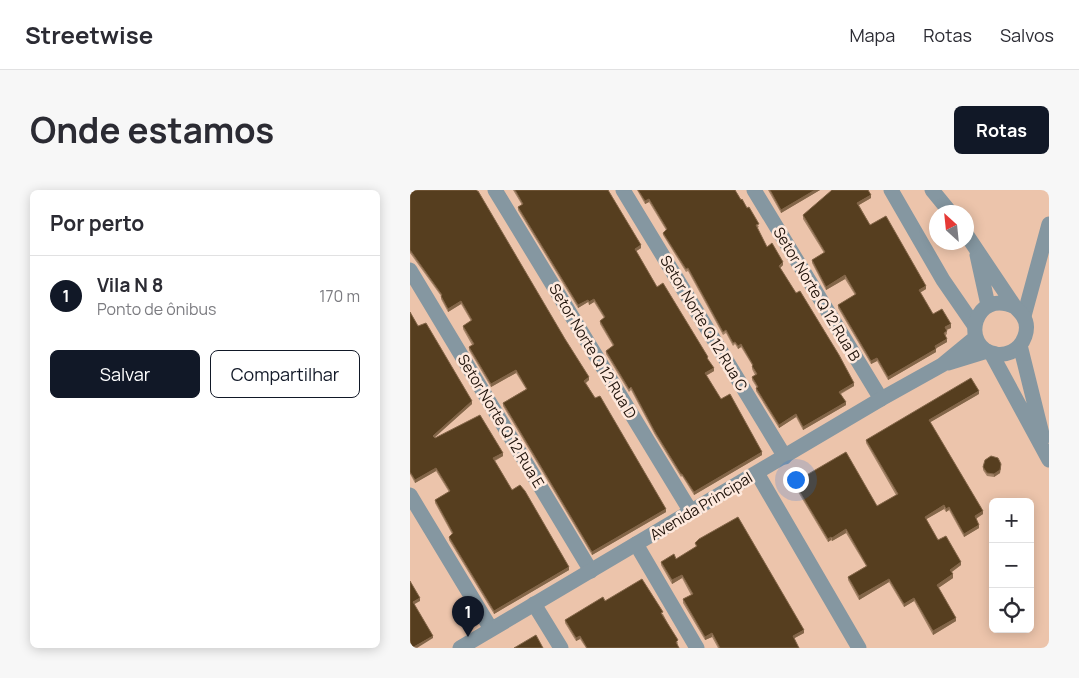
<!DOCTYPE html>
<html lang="pt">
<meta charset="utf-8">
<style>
:root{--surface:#fff;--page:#f7f7f7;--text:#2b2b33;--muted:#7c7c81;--line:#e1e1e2;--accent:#111827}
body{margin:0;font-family:Manrope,sans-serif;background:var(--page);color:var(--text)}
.controls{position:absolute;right:15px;bottom:15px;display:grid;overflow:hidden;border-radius:8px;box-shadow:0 2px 12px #0003}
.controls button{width:45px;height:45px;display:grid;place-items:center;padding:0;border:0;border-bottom:1px solid var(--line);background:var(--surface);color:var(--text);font:25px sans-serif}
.compass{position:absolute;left:519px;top:15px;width:45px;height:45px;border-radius:50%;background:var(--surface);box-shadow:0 2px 12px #0003;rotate:333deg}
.you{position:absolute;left:385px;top:289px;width:18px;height:18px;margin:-12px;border:4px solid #fff;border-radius:50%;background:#1a73e8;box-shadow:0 0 0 8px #1a73e833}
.badge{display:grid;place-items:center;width:32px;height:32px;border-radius:50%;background:var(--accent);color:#fff;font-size:16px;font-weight:700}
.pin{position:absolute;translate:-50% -41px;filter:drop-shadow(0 1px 2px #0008)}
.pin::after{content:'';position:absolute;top:26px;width:18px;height:15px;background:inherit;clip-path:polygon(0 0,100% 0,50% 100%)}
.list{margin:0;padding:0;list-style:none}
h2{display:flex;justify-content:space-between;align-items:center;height:65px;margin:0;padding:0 20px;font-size:21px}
h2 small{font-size:16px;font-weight:400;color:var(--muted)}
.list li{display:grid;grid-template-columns:32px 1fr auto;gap:15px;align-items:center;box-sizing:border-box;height:80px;padding:0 20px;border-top:1px solid var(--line)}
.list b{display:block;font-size:19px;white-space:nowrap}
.list p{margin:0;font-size:16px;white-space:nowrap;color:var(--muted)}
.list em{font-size:16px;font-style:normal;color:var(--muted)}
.actions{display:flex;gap:10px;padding:15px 20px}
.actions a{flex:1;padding:11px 0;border:1px solid var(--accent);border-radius:8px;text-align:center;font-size:18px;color:var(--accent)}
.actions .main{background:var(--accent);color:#fff}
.icon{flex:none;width:28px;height:28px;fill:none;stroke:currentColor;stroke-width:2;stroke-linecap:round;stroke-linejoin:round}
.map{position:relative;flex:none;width:639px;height:458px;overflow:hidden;border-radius:8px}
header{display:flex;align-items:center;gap:30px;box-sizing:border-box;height:70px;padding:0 25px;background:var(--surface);border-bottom:1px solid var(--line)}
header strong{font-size:24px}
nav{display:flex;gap:28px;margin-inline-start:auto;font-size:18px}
.intro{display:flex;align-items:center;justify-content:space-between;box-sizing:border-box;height:120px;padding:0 30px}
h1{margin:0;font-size:35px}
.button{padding:12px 22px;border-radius:8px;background:var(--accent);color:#fff;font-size:18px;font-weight:700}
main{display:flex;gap:30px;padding:0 30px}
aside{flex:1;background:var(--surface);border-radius:8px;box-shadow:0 2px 12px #0003}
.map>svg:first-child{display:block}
</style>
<header>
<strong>Streetwise</strong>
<nav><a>Mapa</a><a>Rotas</a><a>Salvos</a></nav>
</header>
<div class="intro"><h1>Onde estamos</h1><a class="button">Rotas</a></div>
<main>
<aside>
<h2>Por perto<small></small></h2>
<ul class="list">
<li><span class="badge">1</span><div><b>Vila N 8</b><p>Ponto de ônibus</p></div><em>170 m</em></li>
</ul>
<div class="actions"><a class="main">Salvar</a><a>Compartilhar</a></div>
</aside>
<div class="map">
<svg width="639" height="458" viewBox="0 0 639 458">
<rect width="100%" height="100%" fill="#ecc4ab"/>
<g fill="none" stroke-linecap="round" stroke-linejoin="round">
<path stroke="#8597a1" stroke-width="15" d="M 85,0 L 281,322
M 213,0 L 375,267
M 344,0 L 471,209
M 481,0 L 533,90 L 564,135
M 0,80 L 181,381
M 614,126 L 639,34
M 0,305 L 81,439
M 226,354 L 287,458
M 124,414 L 151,458"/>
<path stroke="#8597a1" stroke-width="15" d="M 522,0 L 540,22
M 556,44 L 605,117 C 608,120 611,123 613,126 C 621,138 614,156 601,162 C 596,164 591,165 586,164 C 549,158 564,97 605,117
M 567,65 L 578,115
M 610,155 L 633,248
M 581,163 L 639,270
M 538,173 L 577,161
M 347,283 L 449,458
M 50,458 L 471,209 L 532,175 L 566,147"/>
</g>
<path fill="#a18165" d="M 0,0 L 179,190 L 176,193 L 256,322 L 182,365 L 93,216 L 93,213 L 116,199 L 106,183 L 81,197 L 59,160 L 59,157 L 62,155 L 53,139 L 53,136 L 61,131 L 51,114 L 38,122 L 31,109 L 31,106 L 0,63 Z
M 103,0 L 198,0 L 231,58 L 226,61 L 247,97 L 298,170 L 304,181 L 296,186 L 311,209 L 352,265 L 284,305 L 272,286 L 271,287 L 245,245 L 221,200 L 219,202 L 196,164 L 196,161 L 203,156 L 190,134 L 190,131 L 194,128 L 184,112 L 179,115 L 178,112 L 168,118 L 108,20 L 108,17 L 112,15 Z
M 227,0 L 325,0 L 349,37 L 347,38 L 357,57 L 373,75 L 370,78 L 444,196 L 431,204 L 436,215 L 393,240 L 386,227 L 369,238 L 346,201 L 346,198 L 347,198 L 342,190 L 342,187 L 345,185 L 342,179 L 342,175 L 331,157 L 328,159 L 325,154 L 323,156 L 316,143 L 313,145 L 278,81 L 276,82 L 253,45 L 253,43 L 256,40 L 239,12 L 235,14 Z
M 358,0 L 410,0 L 371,23 Z
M 461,8 L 449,15 L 460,35 L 516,99 L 510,103 L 523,124 L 541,138 L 537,140 L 537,144 L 535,146 L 537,152 L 526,158 L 526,162 L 478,190 L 467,171 L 461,174 L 428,118 L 428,115 L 445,105 L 435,89 L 416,100 L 402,73 L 402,70 L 414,63 L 393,29 L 393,25 Z
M 0,122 L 8,136 L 62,214 L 24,247 L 93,266 L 85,271 L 102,300 L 159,380 L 84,424 L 39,350 L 39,347 L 42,344 L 25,313 L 25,310 L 39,302 L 26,281 L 5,293 L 0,284 Z
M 569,204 L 520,232 L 573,324 L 566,329 L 569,338 L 554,347 L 539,320 L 536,322 L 534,319 L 516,329 L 528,350 L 551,375 L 542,382 L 543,388 L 528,398 L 546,431 L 523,445 L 504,411 L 494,417 L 479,392 L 449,410 L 438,390 L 438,387 L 456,376 L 436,343 L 422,351 L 421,350 L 418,352 L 385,297 L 385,294 L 388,292 L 388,290 L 467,316 L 486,305 L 456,253 L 456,250 Z
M 591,276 L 590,283 L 584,287 L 577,286 L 573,280 L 573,277 Z
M 285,353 L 394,443 L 384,448 L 389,458 L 308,458 L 302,447 L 295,450 L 273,413 L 273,409 L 281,405 L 272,388 L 262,394 L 251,375 L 251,372 L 266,369 L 286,357 Z
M 195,411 L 253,424 L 268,453 L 267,454 L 269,458 L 176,458 L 170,449 L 166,451 L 155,433 L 155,430 Z"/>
<path fill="#836649" d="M 405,0 L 410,0 L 371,23 L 371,20 Z
M 461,5 L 461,8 L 447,16 L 447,13 Z
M 239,9 L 239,12 L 235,14 L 235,11 Z
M 231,55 L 231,58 L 225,62 L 225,59 Z
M 373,72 L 373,75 L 369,79 L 369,76 Z
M 435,85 L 435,89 L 416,100 L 416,97 Z
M 516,96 L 516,99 L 509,103 L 509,100 Z
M 184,109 L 184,112 L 179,115 L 179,112 Z
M 178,110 L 178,112 L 168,118 L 168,115 Z
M 51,111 L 51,114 L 38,122 L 38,119 Z
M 541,134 L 541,138 L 535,140 L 535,137 Z
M 537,149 L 537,152 L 525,159 L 525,156 Z
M 331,154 L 331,157 L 328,159 L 328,156 Z
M 526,159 L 526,162 L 478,190 L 478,187 Z
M 467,168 L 467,171 L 461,174 L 461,171 Z
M 304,178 L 304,181 L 295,186 L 295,183 Z
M 106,180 L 106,183 L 81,197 L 81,194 Z
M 179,187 L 179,190 L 174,194 L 174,191 Z
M 444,193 L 444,196 L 429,204 L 429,202 Z
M 569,201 L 569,204 L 519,233 L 519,230 Z
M 62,211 L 62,214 L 23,249 L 23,246 Z
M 436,212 L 436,215 L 393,240 L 393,237 Z
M 386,224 L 386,227 L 369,238 L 369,235 Z
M 352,262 L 352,265 L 284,305 L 284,302 Z
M 93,263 L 93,266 L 83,271 L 83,268 Z
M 591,274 L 590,283 L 584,287 L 584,284 Z
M 26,278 L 26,281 L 5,293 L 5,290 Z
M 534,315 L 534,319 L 515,330 L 515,327 Z
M 539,317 L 539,320 L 536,322 L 536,319 Z
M 256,319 L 256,322 L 182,365 L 182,362 Z
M 573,321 L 573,324 L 565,329 L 565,326 Z
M 569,335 L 569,338 L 554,347 L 554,344 Z
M 436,339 L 436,343 L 422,351 L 422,348 Z
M 421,347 L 421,350 L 418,352 L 418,349 Z
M 551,372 L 551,375 L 540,383 L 540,380 Z
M 159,377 L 159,380 L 84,424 L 84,421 Z
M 543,384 L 543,388 L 527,399 L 527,395 Z
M 272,385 L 272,388 L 262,394 L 262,390 Z
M 479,389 L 479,392 L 449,410 L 449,406 Z
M 10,408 L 10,411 L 3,415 L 3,412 Z
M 504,408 L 504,411 L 494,417 L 494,414 Z
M 546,428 L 546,431 L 523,445 L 523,441 Z
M 394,440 L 394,443 L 383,449 L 383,446 Z
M 302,443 L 302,447 L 295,450 L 295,447 Z
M 23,446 L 23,448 L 7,458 L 2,458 Z
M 170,446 L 170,449 L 166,451 L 166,448 Z"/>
<path fill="#563e1f" stroke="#836649" d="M 0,0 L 66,0 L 67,1 L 68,1 L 155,149 L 179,187 L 174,191 L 185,208 L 190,206 L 256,319 L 182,362 L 93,213 L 117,199 L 106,180 L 81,194 L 59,157 L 64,154 L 53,136 L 62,130 L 51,111 L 38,119 L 31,106 L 32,105 L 0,60 Z
M 105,0 L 198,0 L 231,55 L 225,59 L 247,97 L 253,93 L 298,167 L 297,168 L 304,178 L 295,183 L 311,209 L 320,204 L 352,262 L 284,302 L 272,284 L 271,284 L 245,242 L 221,197 L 219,199 L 196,161 L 204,155 L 190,131 L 195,127 L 184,109 L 179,112 L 178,110 L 168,115 L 108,17 L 113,14 Z
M 228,0 L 325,0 L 331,10 L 332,9 L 337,18 L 339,17 L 349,34 L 346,35 L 357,57 L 362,53 L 373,72 L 369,76 L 386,103 L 390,101 L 429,165 L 444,193 L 429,202 L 436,212 L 393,237 L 386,224 L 369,235 L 346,198 L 348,197 L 342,187 L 347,184 L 342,176 L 343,175 L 331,154 L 328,156 L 325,152 L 323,153 L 316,140 L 313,142 L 278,78 L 276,79 L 253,43 L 257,39 L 239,9 L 235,11 Z
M 360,0 L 405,0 L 371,20 Z
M 422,0 L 458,0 L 461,5 L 447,13 L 460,35 L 476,26 L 516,96 L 509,100 L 523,124 L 532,119 L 541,134 L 535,137 L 537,141 L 534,143 L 537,149 L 525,156 L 526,159 L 478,187 L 467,168 L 461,171 L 428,115 L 446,104 L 435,85 L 416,97 L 402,70 L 415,62 L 393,25 Z
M 0,122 L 8,136 L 16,133 L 62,211 L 23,246 L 25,248 L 70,225 L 93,263 L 83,268 L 102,300 L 110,295 L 115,301 L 159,377 L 84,421 L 39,347 L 43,343 L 25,310 L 40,301 L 26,278 L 5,290 L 0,282 Z
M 561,188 L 569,201 L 519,230 L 573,321 L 565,326 L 569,335 L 554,344 L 539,317 L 536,319 L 534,315 L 515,327 L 528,350 L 536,346 L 551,372 L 540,380 L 543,384 L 527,395 L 546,428 L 523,441 L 504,408 L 494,414 L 479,389 L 449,406 L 438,387 L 457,376 L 436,339 L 422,348 L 421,347 L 418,349 L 385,294 L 389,291 L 388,290 L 436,262 L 467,316 L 488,304 L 456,250 Z
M 581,266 L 588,268 L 591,274 L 590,280 L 584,284 L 577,283 L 573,277 L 575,270 Z
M 328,327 L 394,440 L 383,446 L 389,458 L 310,458 L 302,443 L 295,447 L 273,409 L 283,404 L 272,385 L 262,390 L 251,372 L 264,364 L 266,369 L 287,356 L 285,353 L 289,349 Z
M 232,389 L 253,422 L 251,423 L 268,450 L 266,452 L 269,458 L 177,458 L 170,446 L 166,448 L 155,430 L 193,407 L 195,411 Z
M 0,391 L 10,408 L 3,412 L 23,446 L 2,458 L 0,458 Z
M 126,445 L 133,458 L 104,458 Z"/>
<g text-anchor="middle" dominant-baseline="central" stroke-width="5" stroke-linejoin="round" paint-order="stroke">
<g font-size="15" fill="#20130a" stroke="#fee9dd">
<text transform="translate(407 104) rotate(59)">Setor Norte Q 12 Rua B</text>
<text transform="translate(294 133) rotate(59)">Setor Norte Q 12 Rua C</text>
<text transform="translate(183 161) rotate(59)">Setor Norte Q 12 Rua D</text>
<text transform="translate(91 231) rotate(59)">Setor Norte Q 12 Rua E</text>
<text transform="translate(291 316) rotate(-31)">Avenida Principal</text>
</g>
</g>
</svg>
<div class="controls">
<button>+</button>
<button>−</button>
<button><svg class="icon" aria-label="locate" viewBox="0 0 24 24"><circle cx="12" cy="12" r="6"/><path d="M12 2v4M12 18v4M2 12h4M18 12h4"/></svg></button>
</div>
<svg class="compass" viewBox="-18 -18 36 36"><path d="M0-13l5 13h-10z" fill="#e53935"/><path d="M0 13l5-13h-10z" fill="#7c7c81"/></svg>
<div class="you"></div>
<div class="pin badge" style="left:58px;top:447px">1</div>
</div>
</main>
